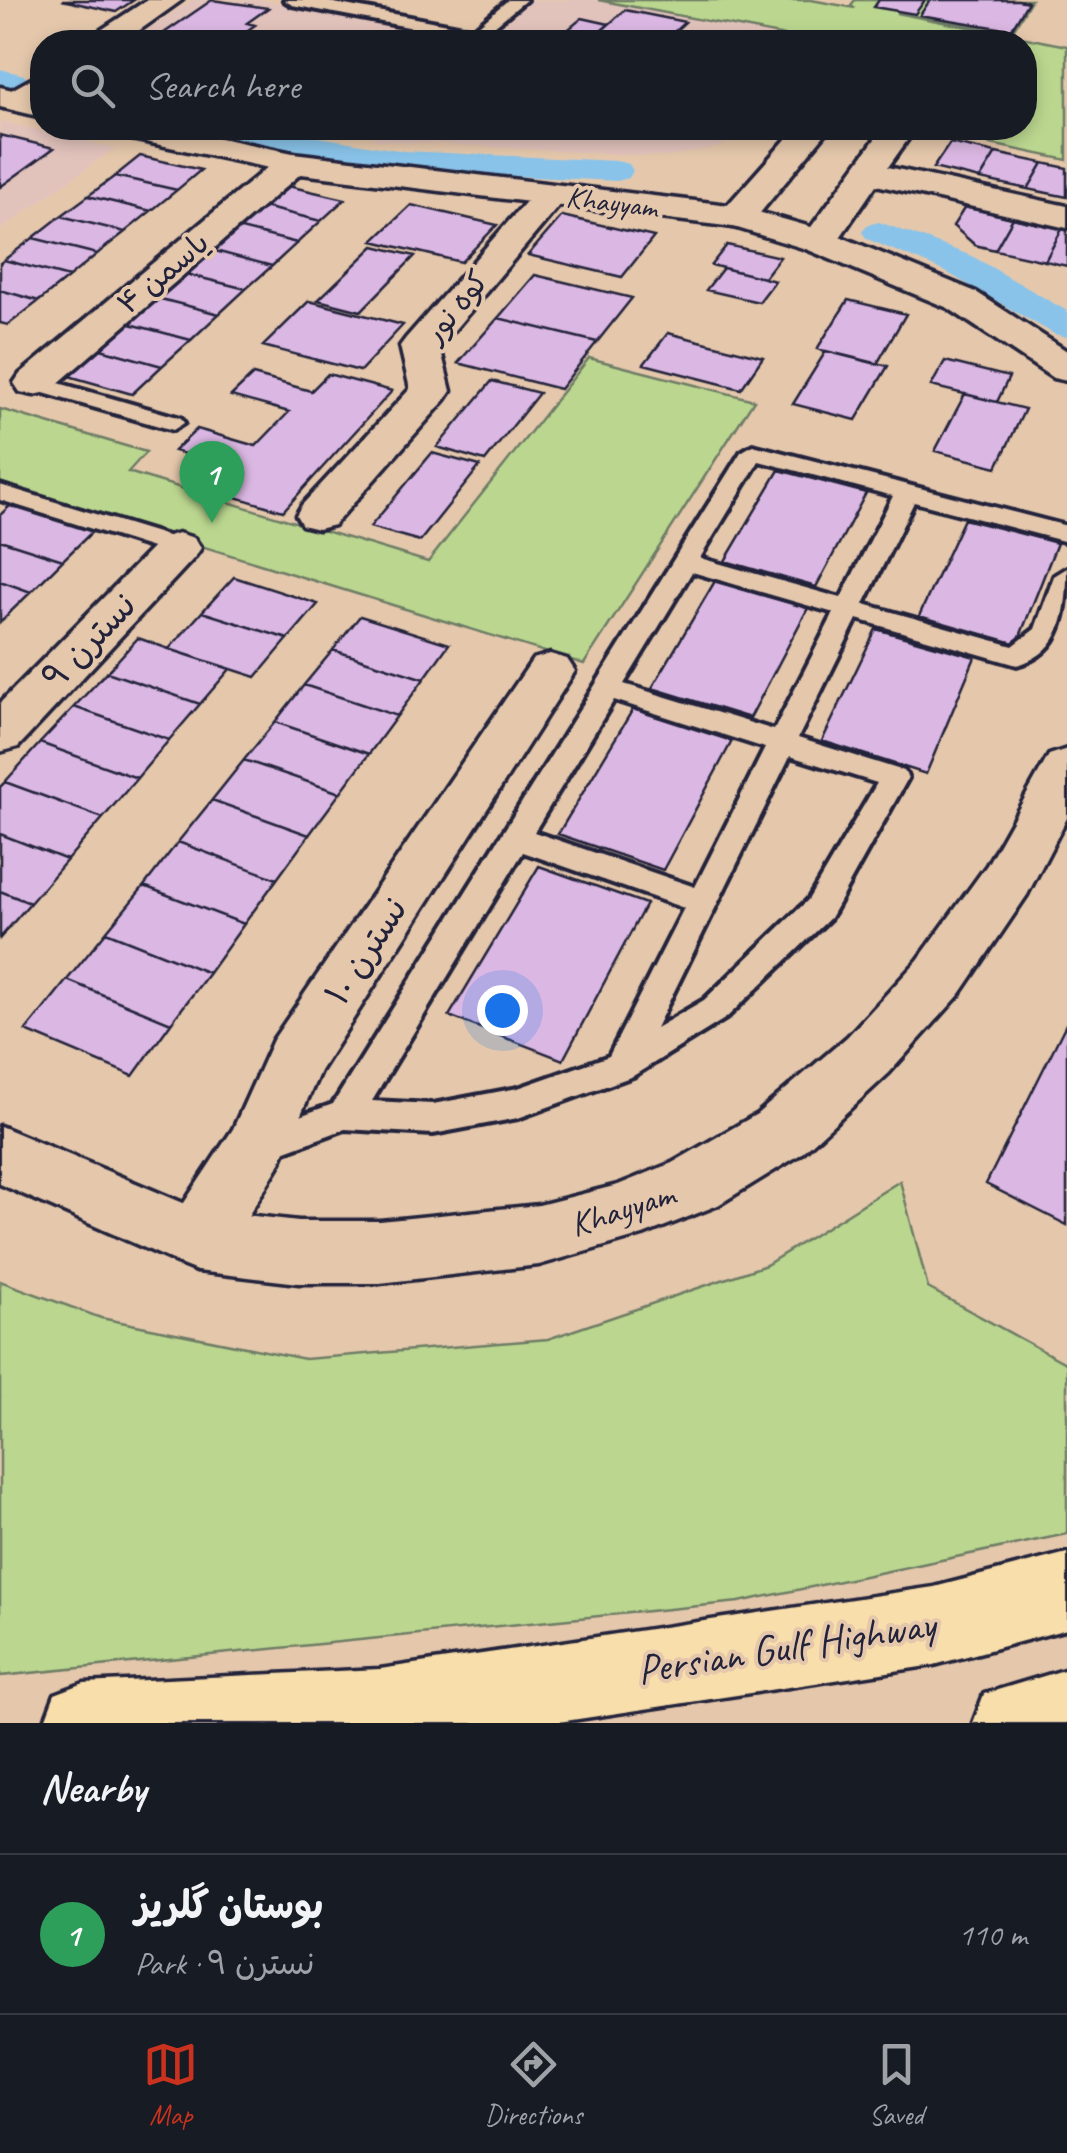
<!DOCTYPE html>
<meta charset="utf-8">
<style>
:root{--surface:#171b24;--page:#242831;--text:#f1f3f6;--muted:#9ea1a6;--line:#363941;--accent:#c8321e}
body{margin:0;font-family:Caveat,"Playpen Sans Arabic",sans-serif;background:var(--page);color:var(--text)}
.you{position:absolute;left:502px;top:1010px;width:35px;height:35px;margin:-25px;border:8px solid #fff;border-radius:50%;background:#1a73e8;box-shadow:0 0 0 15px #1a73e833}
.badge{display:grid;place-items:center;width:65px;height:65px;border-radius:50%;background:var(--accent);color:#fff;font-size:32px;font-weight:700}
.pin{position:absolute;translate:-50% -82px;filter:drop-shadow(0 2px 5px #0008)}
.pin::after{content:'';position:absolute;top:52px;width:35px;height:30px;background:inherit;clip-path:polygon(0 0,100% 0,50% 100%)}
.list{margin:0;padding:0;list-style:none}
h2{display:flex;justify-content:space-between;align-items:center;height:130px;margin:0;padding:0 40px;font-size:42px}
h2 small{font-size:32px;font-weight:400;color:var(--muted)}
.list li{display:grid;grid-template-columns:65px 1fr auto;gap:30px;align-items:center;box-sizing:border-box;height:160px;padding:0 40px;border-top:2px solid var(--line)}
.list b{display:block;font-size:38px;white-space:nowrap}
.list p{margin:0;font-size:32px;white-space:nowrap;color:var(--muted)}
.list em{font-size:32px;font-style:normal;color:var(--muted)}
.icon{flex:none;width:55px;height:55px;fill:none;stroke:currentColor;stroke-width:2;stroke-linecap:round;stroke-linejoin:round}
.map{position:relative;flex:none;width:1067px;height:1723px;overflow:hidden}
.search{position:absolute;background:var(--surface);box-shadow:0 5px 15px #0003;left:30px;right:30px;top:30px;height:110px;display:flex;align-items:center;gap:25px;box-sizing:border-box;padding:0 35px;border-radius:40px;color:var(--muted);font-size:38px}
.sheet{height:290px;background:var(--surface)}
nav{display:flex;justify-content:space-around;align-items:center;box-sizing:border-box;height:140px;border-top:2px solid var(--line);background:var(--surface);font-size:28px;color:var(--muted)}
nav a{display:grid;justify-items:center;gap:5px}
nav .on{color:var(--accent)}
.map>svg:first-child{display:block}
</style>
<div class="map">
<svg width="1067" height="1723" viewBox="0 0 1067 1723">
<rect width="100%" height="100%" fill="#e5c8ac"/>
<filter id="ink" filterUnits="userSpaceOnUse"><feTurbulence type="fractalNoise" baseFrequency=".01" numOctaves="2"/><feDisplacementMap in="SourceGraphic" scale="20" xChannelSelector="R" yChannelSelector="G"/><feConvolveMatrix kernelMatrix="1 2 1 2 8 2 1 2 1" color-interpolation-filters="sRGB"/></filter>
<g filter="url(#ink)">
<path fill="#e2c3bc" d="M 192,0 L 261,0 L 472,41 L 130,42 Z
M 530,0 L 598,0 L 816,42 L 483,42 Z
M 0,121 L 115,148 L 0,230 Z
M 387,128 L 745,128 L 721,146 L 668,157 L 373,140 Z"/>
<path fill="#bbd78f" stroke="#6e7c65" stroke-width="2.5" d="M 598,0 L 811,0 L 855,8 L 851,5 L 855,0 L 1031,0 L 1012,32 L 896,13 L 989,31 L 981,42 L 848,42 L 829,39 L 830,35 L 816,42 Z
M 1006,34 L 1067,46 L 1067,160 L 938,133 L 942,128 L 1024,128 L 1024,42 L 1001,42 Z
M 589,358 L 754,400 L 584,664 L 0,484 L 0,409 L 146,452 L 128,472 L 428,562 Z
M 900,1181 L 928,1288 L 1067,1364 L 1067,1534 L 739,1602 L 0,1676 L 0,1281 L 101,1318 L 305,1359 L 548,1339 L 766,1265 Z"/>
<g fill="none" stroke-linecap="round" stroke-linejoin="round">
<path fill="#89c3e9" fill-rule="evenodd" d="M 0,69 L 24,75 L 28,81 L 24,87 L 0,87 Z
M 195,128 L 264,128 L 404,151 L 617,161 L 629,164 L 633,171 L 629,178 L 617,181 L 404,171 L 211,137 L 200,135 Z
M 879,222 L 972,256 L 1067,311 L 1067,337 L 1054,334 L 946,272 L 867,239 L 862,232 L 867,225 Z"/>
</g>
<path fill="#dbb8e3" stroke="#22223b" stroke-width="2.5" d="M 62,0 L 134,0 L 116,12 Z
M 212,0 L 268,8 L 247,23 L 255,25 L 231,42 L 151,42 Z
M 879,0 L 925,0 L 915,14 L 874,7 Z
M 930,0 L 1018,0 L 1028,2 L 1011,30 L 920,15 Z
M 625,10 L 685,22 L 663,42 L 591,40 Z
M 582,18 L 609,24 L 588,42 L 553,42 Z
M 0,135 L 54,148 L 0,187 Z
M 950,143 L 996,153 L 980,179 L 933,168 Z
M 996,153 L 1043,163 L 1028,189 L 980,179 Z
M 140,156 L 201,170 L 177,190 L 115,176 Z
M 1043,163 L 1067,168 L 1067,197 L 1028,189 Z
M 115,176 L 177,190 L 151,211 L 88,196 Z
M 279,184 L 345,199 L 321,221 L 255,205 Z
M 88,196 L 151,211 L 125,232 L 61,216 Z
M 255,205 L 321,221 L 297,243 L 229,226 Z
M 411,205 L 497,225 L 461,262 L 373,241 Z
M 965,207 L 1013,218 L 995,250 L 975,245 L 953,226 Z
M 61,216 L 125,232 L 97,254 L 33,238 Z
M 562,216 L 654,237 L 622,277 L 528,255 Z
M 1013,218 L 1062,229 L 1045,261 L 995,250 Z
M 229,226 L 297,243 L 272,266 L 204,248 Z
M 1062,229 L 1067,230 L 1067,266 L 1045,261 Z
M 33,238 L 97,254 L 69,277 L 4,260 Z
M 727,245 L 780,257 L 764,278 L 711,265 Z
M 374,246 L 415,256 L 361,311 L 318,300 Z
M 204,248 L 272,266 L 246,289 L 177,272 Z
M 4,260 L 69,277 L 39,301 L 0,290 L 0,263 Z
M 723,268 L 764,278 L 775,281 L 759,302 L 706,290 Z
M 177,272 L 246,289 L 219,314 L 149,296 Z
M 535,275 L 632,298 L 597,342 L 498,318 Z
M 0,290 L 39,301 L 8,325 L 0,323 Z
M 149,296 L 219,314 L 191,340 L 119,321 Z
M 848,300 L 906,314 L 877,364 L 817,349 Z
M 309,301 L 403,325 L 360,371 L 263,346 Z
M 498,318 L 597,342 L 560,389 L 458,363 Z
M 119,321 L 191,340 L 162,366 L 90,346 Z
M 668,333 L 763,357 L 741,389 L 644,364 Z
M 90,346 L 162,366 L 132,394 L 58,373 Z
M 826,351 L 888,366 L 856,420 L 793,404 Z
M 945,361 L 1009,377 L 997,402 L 931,386 Z
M 328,374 L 392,391 L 283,511 L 212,490 L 233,468 L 174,451 L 197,429 L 256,446 L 289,412 L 231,396 L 253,375 L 311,391 Z
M 492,381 L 539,393 L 485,461 L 437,447 Z
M 965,394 L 1025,409 L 997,467 L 935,451 Z
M 432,453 L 480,466 L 420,541 L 370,527 Z
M 779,470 L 866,493 L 816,587 L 725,561 Z
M 12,504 L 94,530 L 63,560 L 0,540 L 0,515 Z
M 964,519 L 1057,543 L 1017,644 L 919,616 Z
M 0,540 L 63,560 L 31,592 L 0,581 Z
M 234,577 L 318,604 L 288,639 L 202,612 Z
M 0,581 L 31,592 L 0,622 Z
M 715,581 L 808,608 L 750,718 L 652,688 Z
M 202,612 L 288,639 L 256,677 L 169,649 Z
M 360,616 L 449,644 L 424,679 L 333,650 Z
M 876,629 L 975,657 L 926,774 L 822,741 Z
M 138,638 L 169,649 L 230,669 L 200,704 L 107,672 Z
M 333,650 L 424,679 L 397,716 L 304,685 Z
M 107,672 L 200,704 L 169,740 L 74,707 Z
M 304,685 L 397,716 L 369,754 L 275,722 Z
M 74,707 L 169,740 L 137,778 L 40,743 Z
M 633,709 L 732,741 L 663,870 L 558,834 Z
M 275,722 L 369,754 L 340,793 L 244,760 Z
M 40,743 L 137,778 L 103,818 L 5,782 Z
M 244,760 L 340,793 L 309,835 L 212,800 Z
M 5,782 L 103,818 L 67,860 L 0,834 L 0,787 Z
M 212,800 L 309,835 L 277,879 L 178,842 Z
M 0,834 L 67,860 L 30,903 L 0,891 Z
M 178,842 L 277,879 L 244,924 L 144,886 Z
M 539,866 L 646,904 L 563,1060 L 449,1016 Z
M 144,886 L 244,924 L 209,973 L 106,932 Z
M 0,891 L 30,903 L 0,938 Z
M 106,932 L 209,973 L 171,1023 L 67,980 Z
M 67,980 L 171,1023 L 133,1076 L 26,1031 Z
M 1067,1022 L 1067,1225 L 986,1184 Z"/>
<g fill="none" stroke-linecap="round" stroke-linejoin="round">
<g stroke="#22223b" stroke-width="8">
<path id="service" d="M 284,0 L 318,0 L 474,29 L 508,0 L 526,0 L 477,40 L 292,5 Z
M 34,376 L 181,418 L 184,423 L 173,430 L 26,388 L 23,383 L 26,378 Z
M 753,445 L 1067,526 L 1067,542 L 914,502 L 864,604 L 1013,646 L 1035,629 L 1054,576 L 1067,568 C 1067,609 1065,652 1017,665 L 857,619 L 798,738 L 904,771 L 908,778 L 830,918 L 726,1018 L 633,1076 L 518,1118 L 433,1134 L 345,1129 L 256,1162 L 244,1158 L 239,1147 L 244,1136 L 333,1104 L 741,452 ZM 759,461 L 893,496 L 841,598 L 700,558 ZM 692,572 L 834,613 L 774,730 L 624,684 ZM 614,700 L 765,748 L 695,887 L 534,832 ZM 790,756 L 877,783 L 808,900 L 704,1000 L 656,1028 ZM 523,852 L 684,908 L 609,1056 L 518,1088 L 433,1104 L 372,1101 Z
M 0,485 L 187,542 L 190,548 L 178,556 L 0,500 Z"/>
</g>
<g stroke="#22223b" stroke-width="7">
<path id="minor" d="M 147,0 L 182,0 L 123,42 L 88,42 L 92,36 Z
M 42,73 L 42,97 L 26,108 L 4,108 L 0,99 L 4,94 Z
M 796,128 L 830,128 L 750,225 L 737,228 L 724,225 L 719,217 L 724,209 Z
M 883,128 L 916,128 L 888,167 L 1067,206 L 1067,228 L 876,185 L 832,249 L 819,252 L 806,249 L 801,241 Z
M 293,153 L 305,156 L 310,163 L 305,170 L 48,392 L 34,395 L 20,392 L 14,383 L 20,374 L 281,156 Z
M 550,184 L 562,188 L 568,195 L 440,347 L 451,391 L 445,400 L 334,525 L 318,529 L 302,525 L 296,515 L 302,505 L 410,389 L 400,346 L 406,338 L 538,188 Z
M 178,533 L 194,538 L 201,548 L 194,558 L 18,747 L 0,752 L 0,703 L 162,538 Z
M 550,654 L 567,659 L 575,671 L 320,1071 L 278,1167 L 220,1262 L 197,1271 L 174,1262 L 164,1240 L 174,1218 L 233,1129 L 273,1040 L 533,659 Z"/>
</g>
<g stroke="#22223b" stroke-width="7">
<path id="tertiary" d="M 0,87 L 42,97 L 42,117 L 0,107 Z
M 110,128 L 172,128 L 293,153 L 737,206 L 832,233 L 976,292 L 1067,351 L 1067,381 L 1053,378 L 948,308 L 806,249 L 734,227 L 293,173 L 127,138 L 115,135 Z
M 1067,749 L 1067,818 L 1027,895 L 960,994 L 889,1073 L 801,1154 L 718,1205 L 643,1235 L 539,1265 L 380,1283 L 299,1283 L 197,1271 L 0,1184 L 0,1126 L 200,1210 L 299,1221 L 380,1221 L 539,1205 L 618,1185 L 672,1163 L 757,1114 L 847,1037 L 918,960 L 987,865 L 1049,755 Z"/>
</g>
<g stroke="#22223b" stroke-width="7">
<path id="trunk" d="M 1067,1553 L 1067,1629 L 934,1665 L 552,1723 L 44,1723 L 55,1694 L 84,1683 L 380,1669 L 934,1587 Z
M 1067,1669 L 1067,1723 L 973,1723 L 984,1694 Z"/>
</g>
<use href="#service" fill="#e5c8ac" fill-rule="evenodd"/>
<use href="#minor" fill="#e5c8ac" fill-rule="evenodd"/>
<use href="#tertiary" fill="#e5c8ac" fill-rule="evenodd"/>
<use href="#trunk" fill="#f8deab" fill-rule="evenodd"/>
</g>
</g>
<g text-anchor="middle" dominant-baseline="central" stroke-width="8" stroke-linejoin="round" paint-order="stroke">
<g font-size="30" fill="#22223b" stroke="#e5c8ac">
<text transform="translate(612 202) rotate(7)">Khayyam</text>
<text transform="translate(163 273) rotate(-40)">یاسمن ۴</text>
<text transform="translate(456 307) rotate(-51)">کوه نور</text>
</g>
<g font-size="35" fill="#22223b" stroke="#e5c8ac">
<text transform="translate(89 641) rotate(-46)">نسترن ۹</text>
<text transform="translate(366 951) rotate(-57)">نسترن ۱۰</text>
<text transform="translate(622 1209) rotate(-18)">Khayyam</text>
</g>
<g font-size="42" fill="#22223b" stroke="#e5c8ac">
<text transform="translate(786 1647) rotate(-9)">Persian Gulf Highway</text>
</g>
</g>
</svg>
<div class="you"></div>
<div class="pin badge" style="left:212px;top:523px;background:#2e9e5b">1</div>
<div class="search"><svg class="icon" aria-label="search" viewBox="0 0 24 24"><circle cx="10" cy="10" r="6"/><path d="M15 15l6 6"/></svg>Search here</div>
</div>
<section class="sheet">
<h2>Nearby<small></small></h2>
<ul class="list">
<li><span class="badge" style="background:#2e9e5b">1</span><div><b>بوستان گلریز</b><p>Park · نسترن ۹</p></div><em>110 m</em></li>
</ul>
</section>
<nav>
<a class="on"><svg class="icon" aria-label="map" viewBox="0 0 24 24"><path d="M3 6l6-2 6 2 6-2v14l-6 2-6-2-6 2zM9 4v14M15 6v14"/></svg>Map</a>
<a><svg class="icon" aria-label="directions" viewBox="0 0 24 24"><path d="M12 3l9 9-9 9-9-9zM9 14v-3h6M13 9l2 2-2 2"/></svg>Directions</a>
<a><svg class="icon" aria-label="saved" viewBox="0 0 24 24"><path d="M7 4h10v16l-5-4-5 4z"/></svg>Saved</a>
</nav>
